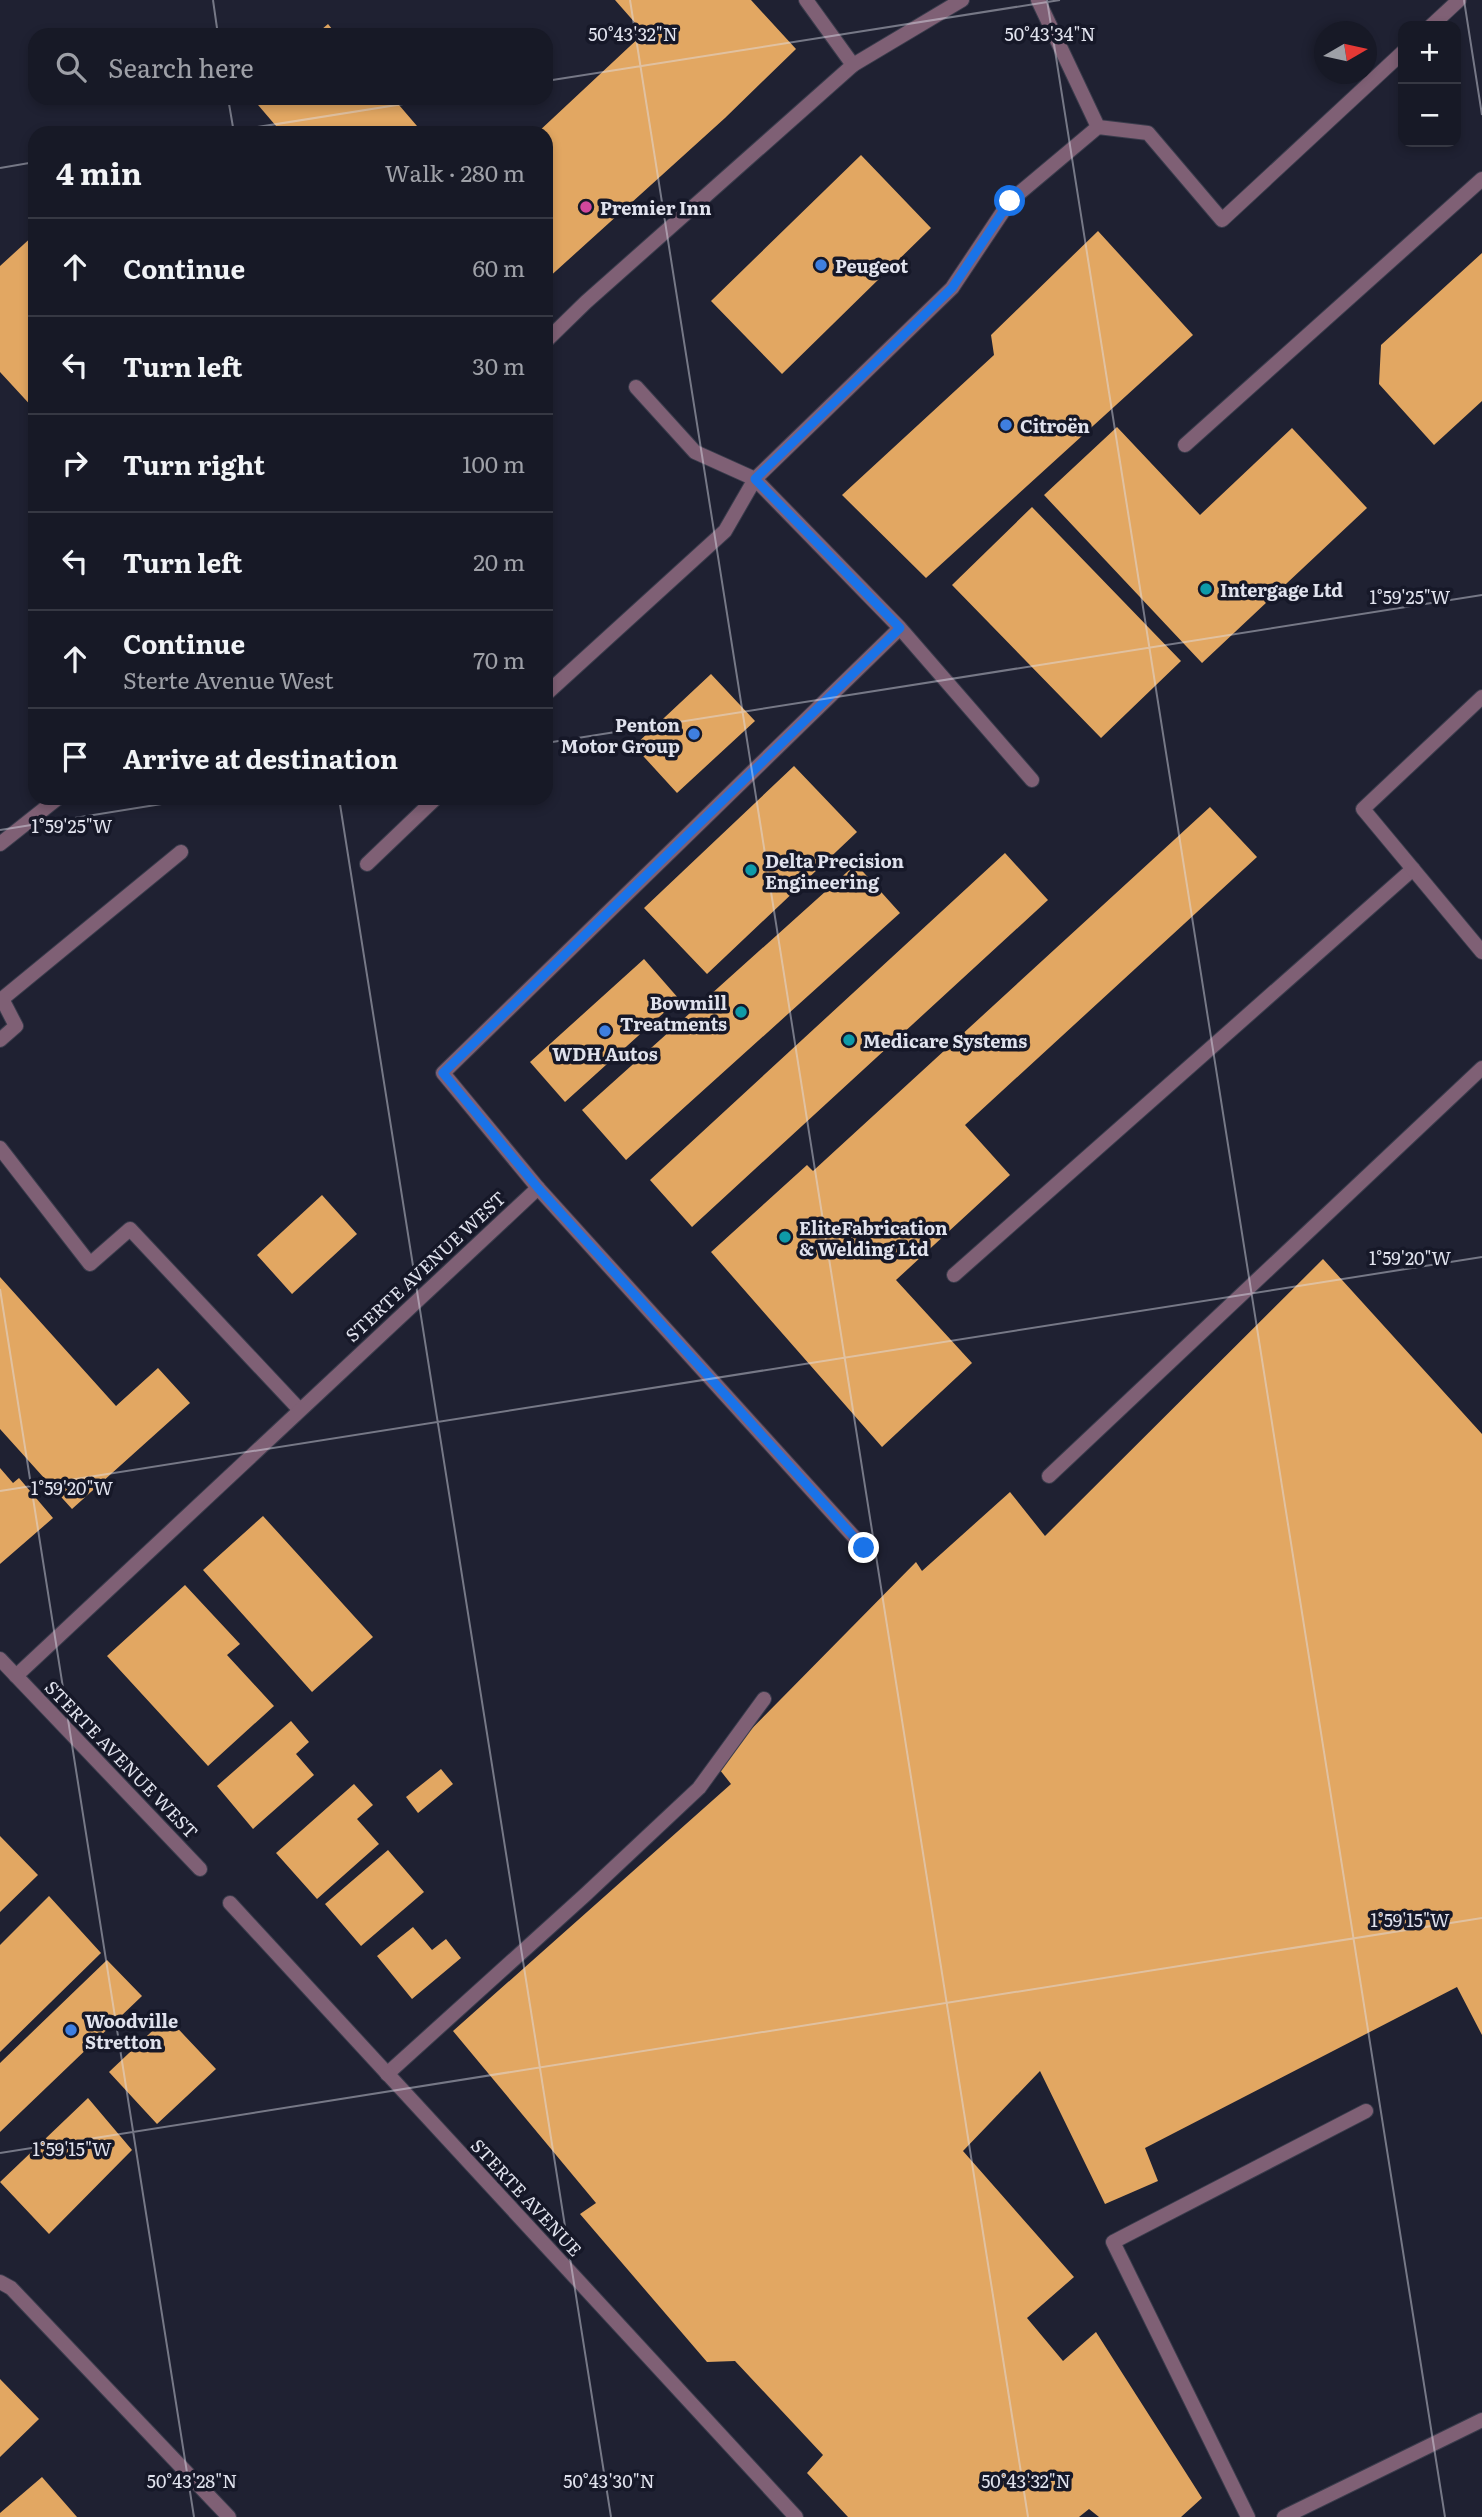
<!DOCTYPE html>
<meta charset="utf-8">
<style>
:root{--surface:#171926;--page:#20222e;--text:#f1f3f6;--muted:#9ea0a7;--line:#363843}
body{margin:0;font-family:Literata,serif;background:var(--page);color:var(--text)}
.controls{position:absolute;right:21px;top:21px;display:grid;overflow:hidden;border-radius:14px;box-shadow:0 4px 10px #0003}
.controls button{width:63px;height:63px;display:grid;place-items:center;padding:0;border:0;border-bottom:2px solid var(--line);background:var(--surface);color:var(--text);font:35px sans-serif}
.compass{position:absolute;left:1314px;top:21px;width:63px;height:63px;border-radius:50%;background:var(--surface);box-shadow:0 4px 10px #0003;rotate:81deg}
.stop{position:absolute;width:21px;height:21px;margin:-16px;border:5px solid #1a73e8;border-radius:50%;background:#fff}
.stop.end{background:#1a73e8;border-color:#fff;box-shadow:0 2px 7px #0008}
.list{margin:0;padding:0;list-style:none}
h2{display:flex;justify-content:space-between;align-items:center;height:91px;margin:0;padding:0 28px;font-size:30px}
h2 small{font-size:23px;font-weight:400;color:var(--muted)}
.list li{display:grid;grid-template-columns:46px 1fr auto;gap:21px;align-items:center;box-sizing:border-box;height:98px;padding:0 28px;border-top:2px solid var(--line)}
.list b{display:block;font-size:26px;white-space:nowrap}
.list p{margin:0;font-size:23px;white-space:nowrap;color:var(--muted)}
.list em{font-size:23px;font-style:normal;color:var(--muted)}
.icon{flex:none;width:38px;height:38px;fill:none;stroke:currentColor;stroke-width:2;stroke-linecap:round;stroke-linejoin:round}
.map{position:relative;flex:none;width:1482px;height:2517px;overflow:hidden}
.search{position:absolute;background:var(--surface);box-shadow:0 4px 10px #0003;left:28px;top:28px;width:525px;height:77px;display:flex;align-items:center;gap:18px;box-sizing:border-box;padding:0 24px;border-radius:21px;color:var(--muted);font-size:26px}
.panel{position:absolute;background:var(--surface);box-shadow:0 4px 10px #0003;left:28px;top:126px;width:525px;height:679px;border-radius:21px}
.map>svg:first-child{display:block}
</style>
<div class="map">
<svg width="1482" height="2517" viewBox="0 0 1482 2517">
<rect width="100%" height="100%" fill="#1f2132"/>
<path fill="#e2a762" d="M 615,0 L 751,0 L 796,49 L 725,118 L 546,280 L 546,133 L 537,133 L 644,33 Z
M 328,24 L 337,35 L 315,35 Z
M 252,98 L 393,98 L 423,133 L 282,133 Z
M 861,155 L 931,228 L 782,374 L 711,301 Z
M 1098,231 L 1193,335 L 926,578 L 842,495 L 994,355 L 991,335 Z
M 35,234 L 35,410 L 0,372 L 0,266 Z
M 1482,253 L 1482,401 L 1434,445 L 1379,384 L 1381,345 Z
M 1117,427 L 1200,515 L 1292,428 L 1367,508 L 1202,663 L 1044,495 Z
M 1032,507 L 1181,661 L 1101,738 L 952,585 Z
M 711,674 L 755,721 L 677,793 L 634,746 Z
M 794,766 L 857,832 L 707,974 L 644,908 Z
M 1210,807 L 1257,857 L 965,1125 L 1010,1175 L 896,1280 L 972,1363 L 882,1447 L 711,1252 L 807,1165 L 813,1171 Z
M 1005,853 L 1048,900 L 692,1227 L 650,1180 Z
M 856,864 L 900,913 L 626,1160 L 582,1110 Z
M 644,959 L 679,999 L 565,1102 L 530,1062 Z
M 322,1195 L 357,1234 L 292,1294 L 257,1255 Z
M 1323,1259 L 1482,1434 L 1482,2035 L 1457,1987 L 1145,2148 L 1158,2181 L 1105,2204 L 1040,2071 L 963,2151 L 1074,2277 L 1027,2318 L 1063,2361 L 1096,2332 L 1202,2498 L 1181,2517 L 1099,2517 L 1089,2509 L 1079,2517 L 848,2517 L 807,2473 L 823,2455 L 735,2361 L 707,2362 L 580,2214 L 596,2203 L 453,2031 L 731,1784 L 716,1765 L 916,1562 L 922,1571 L 1010,1492 L 1045,1536 Z
M 0,1277 L 116,1406 L 158,1368 L 190,1403 L 72,1509 L 0,1429 Z
M 0,1468 L 13,1483 L 19,1478 L 53,1518 L 0,1564 Z
M 263,1516 L 373,1637 L 312,1692 L 203,1570 Z
M 185,1585 L 240,1644 L 227,1655 L 274,1706 L 208,1766 L 107,1656 Z
M 291,1721 L 309,1742 L 296,1754 L 314,1775 L 253,1829 L 217,1786 Z
M 441,1769 L 453,1784 L 418,1813 L 406,1797 Z
M 354,1784 L 373,1805 L 357,1819 L 379,1844 L 317,1899 L 276,1853 Z
M 0,1836 L 38,1875 L 0,1912 Z
M 388,1850 L 424,1892 L 361,1946 L 325,1904 Z
M 49,1896 L 101,1953 L 0,2052 L 0,1945 Z
M 413,1927 L 432,1950 L 446,1939 L 461,1958 L 412,1999 L 377,1956 Z
M 107,1960 L 142,1996 L 0,2132 L 0,2063 Z
M 167,2017 L 216,2069 L 157,2124 L 109,2072 Z
M 88,2098 L 132,2150 L 49,2234 L 0,2182 Z
M 0,2379 L 39,2419 L 0,2457 Z
M 42,2477 L 77,2517 L 0,2517 L 0,2513 Z"/>
<g fill="none" stroke-linecap="round" stroke-linejoin="round">
<g stroke="#3a3c4c" stroke-width="16">
<path id="service" d="M 806,0 L 853,65
M 1038,0 L 1098,127
M 1431,26 L 1459,0
M 1185,445 L 1482,179
M 900,628 L 1032,780
M 546,694 L 725,531 L 755,479 L 952,288 L 1010,201 L 1098,127 L 1148,133 L 1222,220 L 1403,52
M 367,864 L 436,798
M 0,1040 L 16,1026 L 2,999 L 181,852
M 0,1148 L 90,1264 L 130,1229 L 299,1409
M 538,1188 L 443,1073 L 900,628 L 755,479 L 695,452 L 636,387
M 954,1275 L 1413,869
M 1049,1476 L 1482,1068
M 387,2074 L 585,1895 L 699,1788 L 764,1699
M 0,2282 L 11,2288 L 229,2517
M 1248,2517 L 1113,2242 L 1366,2111
M 1284,2517 L 1482,2420"/>
</g>
<g stroke="#3a3c4c" stroke-width="16">
<path id="minor" d="M 546,341 L 586,302 L 853,65 L 962,0
M 1482,697 L 1363,809 L 1482,952
M 0,844 L 58,798
M 16,1676 L 538,1188 L 864,1548"/>
</g>
<g stroke="#3a3c4c" stroke-width="16">
<path id="tertiary" d="M 0,1659 L 200,1869
M 230,1903 L 796,2517"/>
</g>
<use href="#service" stroke="#7f6075" stroke-width="14"/>
<use href="#minor" stroke="#7f6075" stroke-width="14"/>
<use href="#tertiary" stroke="#7f6075" stroke-width="14"/>
</g>
<g fill="none" stroke-linecap="round" stroke-linejoin="round">
<path stroke="#1a73e8" stroke-width="9" d="M 864,1548 L 538,1188 L 443,1073 L 900,628 L 755,479 L 952,288 L 1010,201"/>
</g>
<path fill="none" stroke="#e0e2ed" stroke-width="2" stroke-opacity="0.45" d="M 213,0 L 218,35M 630,0 L 1028,2517M 1047,0 L 1445,2517M 1464,0 L 1482,115M 546,81 L 1060,0M 228,98 L 234,133M 220,133 L 441,98M 0,168 L 35,162M 546,743 L 1482,595M 339,798 L 611,2517M 0,830 L 199,798M 0,1289 L 194,2517M 0,1491 L 1482,1257M 0,2153 L 1482,1918"/>
<circle fill="#d1479c" stroke="#161828" stroke-width="2.5" cx="586" cy="207" r="7"/>
<g fill="#3f7fe0" stroke="#161828" stroke-width="2.5">
<circle cx="821" cy="265" r="7"/>
<circle cx="1006" cy="425" r="7"/>
<circle cx="694" cy="734" r="7"/>
<circle cx="605" cy="1031" r="7"/>
<circle cx="71" cy="2030" r="7"/>
</g>
<g fill="#0f9aa8" stroke="#161828" stroke-width="2.5">
<circle cx="1206" cy="589" r="7"/>
<circle cx="751" cy="870" r="7"/>
<circle cx="741" cy="1012" r="7"/>
<circle cx="849" cy="1040" r="7"/>
<circle cx="785" cy="1237" r="7"/>
</g>
<g text-anchor="middle" dominant-baseline="central" stroke-width="7" stroke-linejoin="round" paint-order="stroke">
<g font-size="18" font-weight="bold" fill="#e0e2ed" stroke="#161828" text-anchor="start">
<text x="600" y="207">Premier Inn</text>
<text x="835" y="265">Peugeot</text>
<text x="1020" y="425">Citroën</text>
<text x="1220" y="589">Intergage Ltd</text>
<text x="680" y="724" text-anchor="end">Penton<tspan x="680" dy="21">Motor Group</tspan></text>
<text x="765" y="860">Delta Precision<tspan x="765" dy="21">Engineering</tspan></text>
<text x="727" y="1002" text-anchor="end">Bowmill<tspan x="727" dy="21">Treatments</tspan></text>
<text x="863" y="1040">Medicare Systems</text>
<text x="605" y="1053" text-anchor="middle">WDH Autos</text>
<text x="799" y="1227">EliteFabrication<tspan x="799" dy="21">&amp; Welding Ltd</tspan></text>
<text x="85" y="2020">Woodville<tspan x="85" dy="21">Stretton</tspan></text>
</g>
<g font-size="18" fill="#e0e2ed" stroke="#161828">
<text transform="translate(425 1266) rotate(-43)">STERTE AVENUE WEST</text>
<text transform="translate(122 1759) rotate(46)">STERTE AVENUE WEST</text>
<text transform="translate(527 2197) rotate(47)">STERTE AVENUE</text>
</g>
</g>
<g font-size="18" text-anchor="middle" fill="#e0e2ed" stroke="#161828" stroke-width="7" stroke-linejoin="round" paint-order="stroke">
<text x="633" y="41">50°43'32"N</text>
<text x="1050" y="41">50°43'34"N</text>
<text x="1410" y="604">1°59'25"W</text>
<text x="72" y="833">1°59'25"W</text>
<text x="1410" y="1265">1°59'20"W</text>
<text x="72" y="1495">1°59'20"W</text>
<text x="1410" y="1927">1°59'15"W</text>
<text x="72" y="2156">1°59'15"W</text>
<text x="192" y="2488">50°43'28"N</text>
<text x="609" y="2488">50°43'30"N</text>
<text x="1026" y="2488">50°43'32"N</text>
</g>
</svg>
<div class="controls">
<button>+</button>
<button>−</button>
</div>
<svg class="compass" viewBox="-18 -18 36 36"><path d="M0-13l5 13h-10z" fill="#e53935"/><path d="M0 13l5-13h-10z" fill="#9ea0a7"/></svg>
<div class="stop" style="left:1010px;top:201px"></div>
<div class="stop end" style="left:864px;top:1548px"></div>
<div class="search"><svg class="icon" aria-label="search" viewBox="0 0 24 24"><circle cx="10" cy="10" r="6"/><path d="M15 15l6 6"/></svg>Search here</div>
<section class="panel">
<h2>4 min<small>Walk · 280 m</small></h2>
<ul class="list">
<li><svg class="icon" aria-label="ahead" viewBox="0 0 24 24"><path d="M12 20V5M6 11l6-6 6 6"/></svg><div><b>Continue</b></div><em>60 m</em></li>
<li><svg class="icon" aria-label="left" viewBox="0 0 24 24"><path d="M17 20v-9H6M10 6l-5 5 5 5"/></svg><div><b>Turn left</b></div><em>30 m</em></li>
<li><svg class="icon" aria-label="right" viewBox="0 0 24 24"><path d="M7 20v-9h11M14 6l5 5-5 5"/></svg><div><b>Turn right</b></div><em>100 m</em></li>
<li><svg class="icon" aria-label="left" viewBox="0 0 24 24"><path d="M17 20v-9H6M10 6l-5 5 5 5"/></svg><div><b>Turn left</b></div><em>20 m</em></li>
<li><svg class="icon" aria-label="ahead" viewBox="0 0 24 24"><path d="M12 20V5M6 11l6-6 6 6"/></svg><div><b>Continue</b><p>Sterte Avenue West</p></div><em>70 m</em></li>
<li><svg class="icon" aria-label="arrive" viewBox="0 0 24 24"><path d="M6 21V4h12l-3 4 3 4H6"/></svg><div><b>Arrive at destination</b></div></li>
</ul>
</section>
</div>
